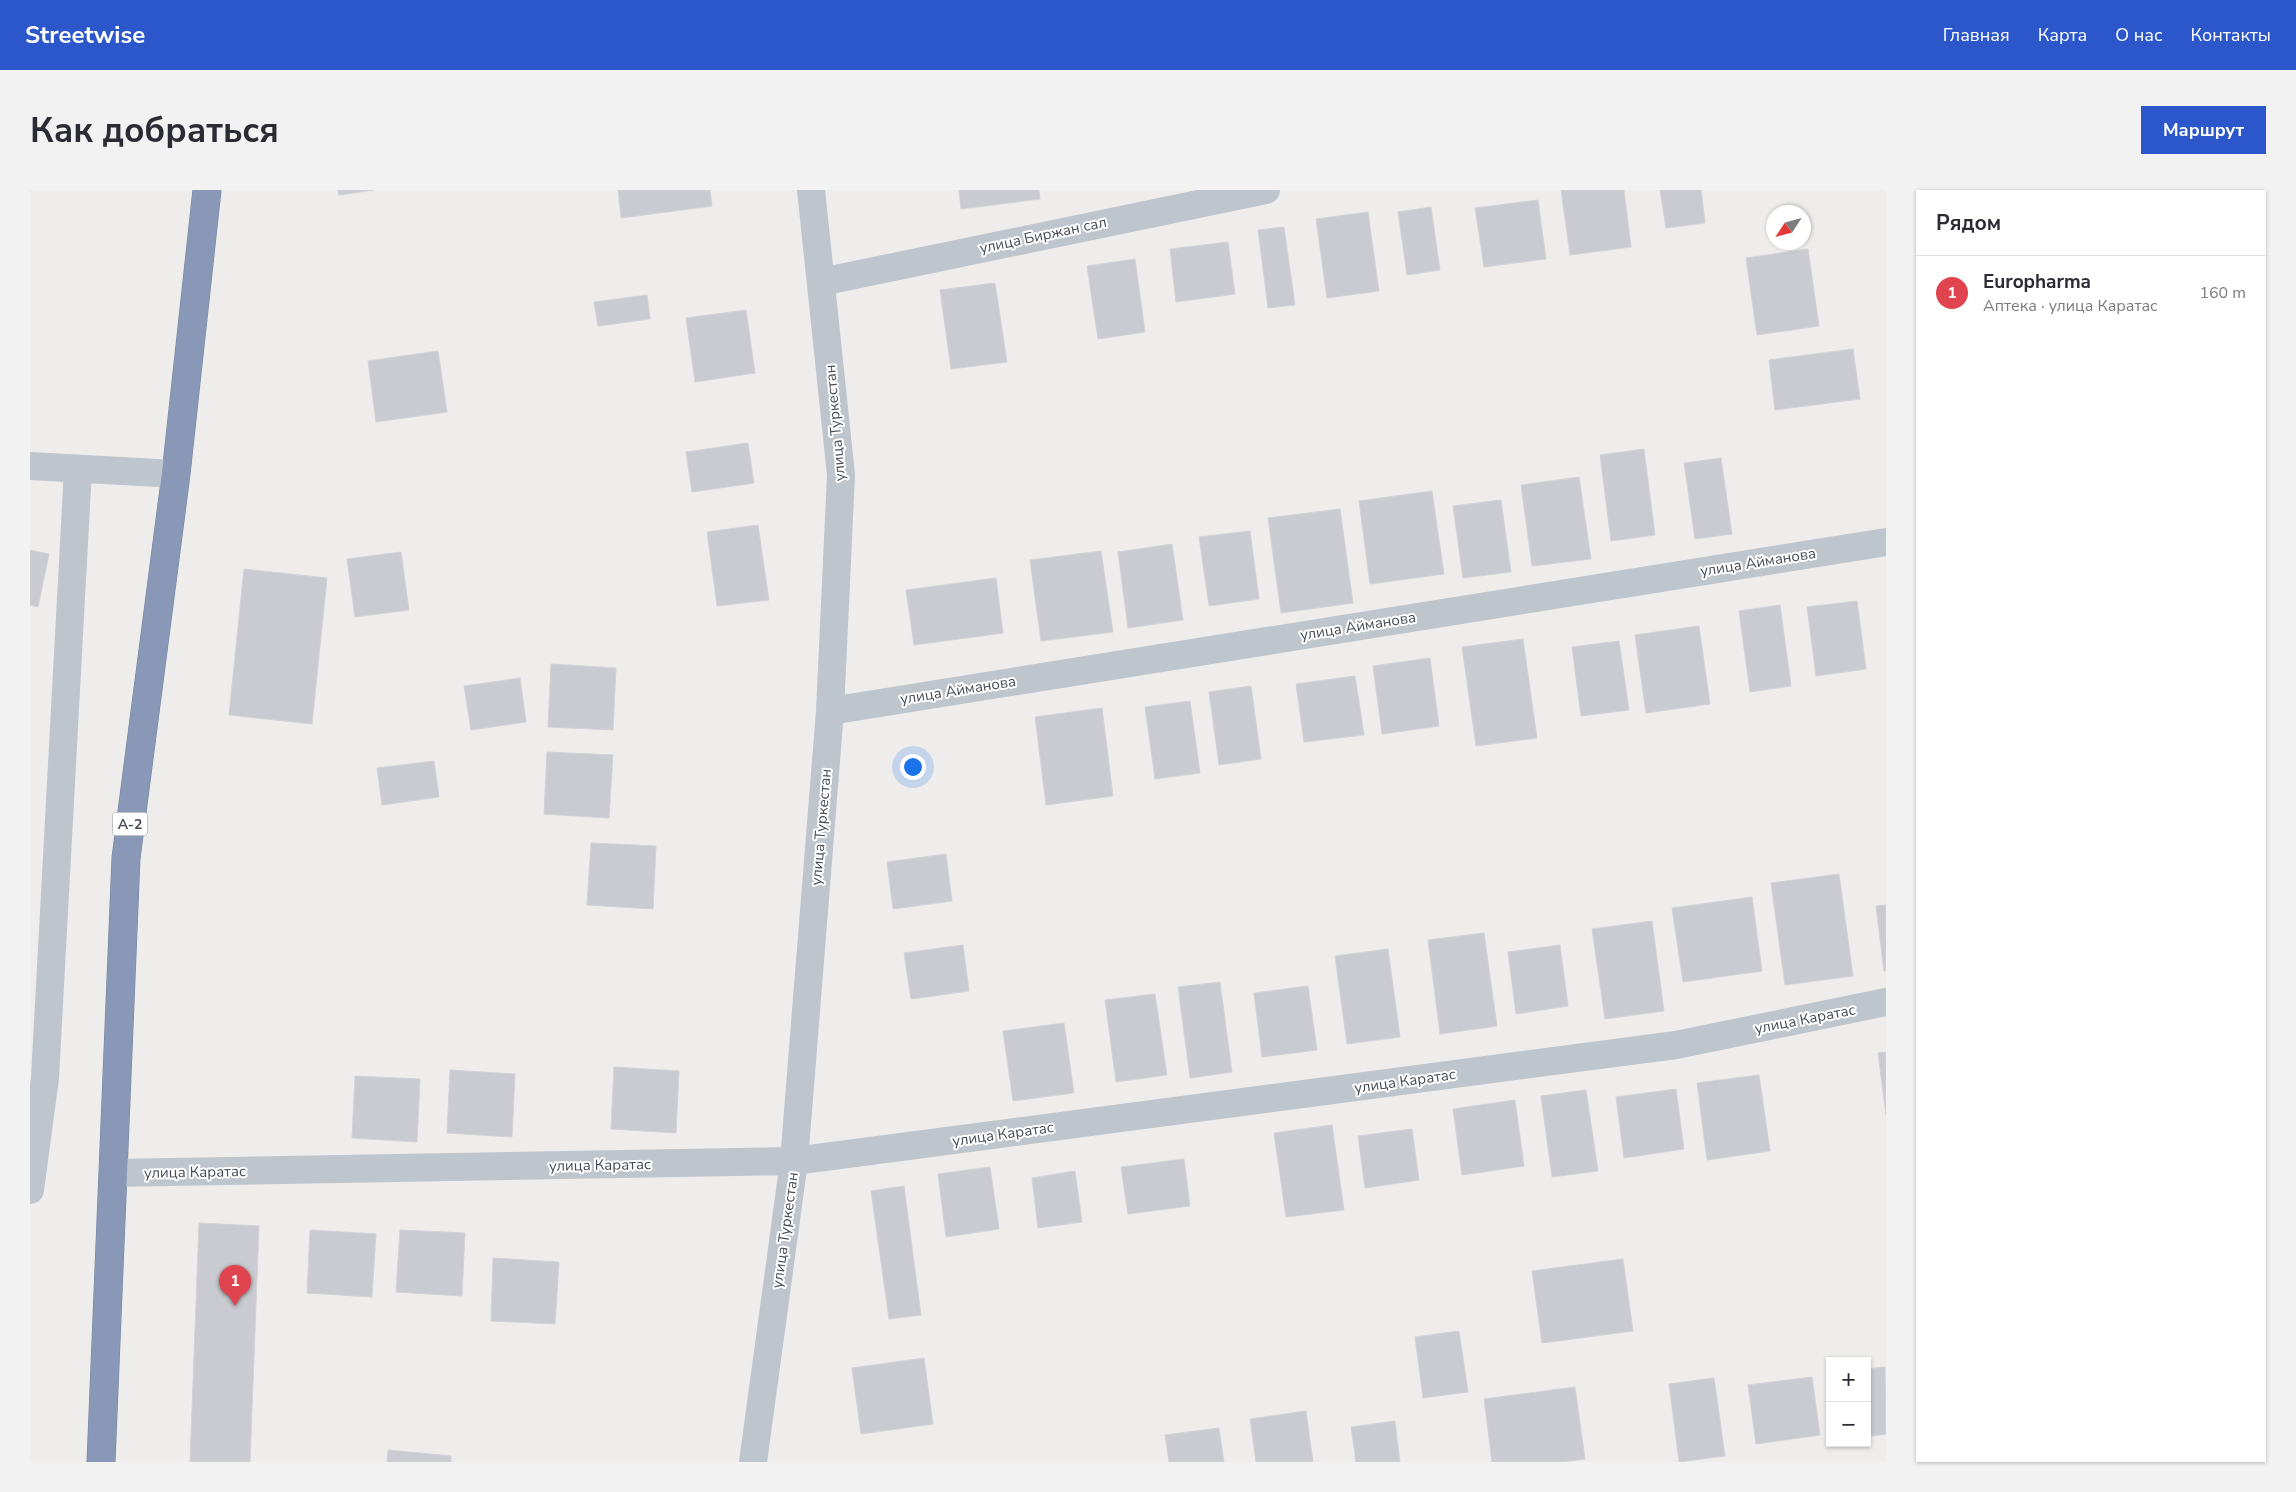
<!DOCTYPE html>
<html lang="ru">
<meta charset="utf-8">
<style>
:root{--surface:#fff;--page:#f2f2f3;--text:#2b2b33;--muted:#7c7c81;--line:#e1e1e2;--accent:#2b57cb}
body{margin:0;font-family:"Nunito Sans",sans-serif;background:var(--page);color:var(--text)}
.controls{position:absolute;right:15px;bottom:15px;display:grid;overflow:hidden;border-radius:0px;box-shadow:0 1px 4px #0004}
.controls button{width:45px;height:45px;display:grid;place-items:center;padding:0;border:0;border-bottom:1px solid var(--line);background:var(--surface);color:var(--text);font:25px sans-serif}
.compass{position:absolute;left:1736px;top:15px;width:45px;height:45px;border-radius:50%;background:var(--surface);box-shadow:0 1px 4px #0004;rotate:234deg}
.you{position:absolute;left:882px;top:576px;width:18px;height:18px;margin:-12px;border:4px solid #fff;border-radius:50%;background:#1a73e8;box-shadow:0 0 0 8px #1a73e833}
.badge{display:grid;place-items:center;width:32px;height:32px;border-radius:50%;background:var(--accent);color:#fff;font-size:16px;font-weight:700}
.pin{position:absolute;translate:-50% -41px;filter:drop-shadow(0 1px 2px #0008)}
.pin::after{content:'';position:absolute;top:26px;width:18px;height:15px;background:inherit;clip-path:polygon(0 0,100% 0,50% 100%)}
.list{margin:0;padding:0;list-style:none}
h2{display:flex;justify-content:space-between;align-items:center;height:65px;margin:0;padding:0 20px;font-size:21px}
h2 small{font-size:16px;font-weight:400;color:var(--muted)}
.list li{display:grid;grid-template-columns:32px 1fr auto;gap:15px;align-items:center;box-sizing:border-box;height:75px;padding:0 20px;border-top:1px solid var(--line)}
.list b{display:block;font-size:19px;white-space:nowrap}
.list p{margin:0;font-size:16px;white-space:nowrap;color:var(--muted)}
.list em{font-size:16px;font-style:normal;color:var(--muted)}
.map{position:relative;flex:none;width:1856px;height:1272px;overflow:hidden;border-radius:0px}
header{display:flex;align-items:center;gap:30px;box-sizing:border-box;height:70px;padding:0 25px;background:var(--accent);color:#fff}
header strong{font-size:24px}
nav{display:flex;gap:28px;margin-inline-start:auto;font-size:18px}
.intro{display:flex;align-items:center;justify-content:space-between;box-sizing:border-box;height:120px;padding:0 30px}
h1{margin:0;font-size:35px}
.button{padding:12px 22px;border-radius:0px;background:var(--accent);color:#fff;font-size:18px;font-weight:700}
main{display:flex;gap:30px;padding:0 30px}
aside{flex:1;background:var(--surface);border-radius:0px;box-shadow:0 1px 4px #0004}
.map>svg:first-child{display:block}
</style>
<header>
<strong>Streetwise</strong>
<nav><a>Главная</a><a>Карта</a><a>О нас</a><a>Контакты</a></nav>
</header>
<div class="intro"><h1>Как добраться</h1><a class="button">Маршрут</a></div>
<main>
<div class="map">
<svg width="1856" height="1272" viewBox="0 0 1856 1272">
<rect width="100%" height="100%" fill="#efedec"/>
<path fill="#cacbd1" stroke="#d1d2d7" d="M 308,0 L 344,0 L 309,5 Z
M 588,0 L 680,0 L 682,16 L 591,28 Z
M 929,0 L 1009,0 L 1010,9 L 931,19 Z
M 1531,0 L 1594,0 L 1601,57 L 1540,65 Z
M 1630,0 L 1671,0 L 1675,33 L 1636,38 Z
M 1508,10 L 1516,69 L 1454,77 L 1445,18 Z
M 1401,17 L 1410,80 L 1377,85 L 1368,22 Z
M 1338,22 L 1349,101 L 1297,108 L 1286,29 Z
M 1254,37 L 1265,115 L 1238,118 L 1228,40 Z
M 1198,52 L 1205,104 L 1146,112 L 1140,59 Z
M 1778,59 L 1789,136 L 1727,145 L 1716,68 Z
M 1105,69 L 1115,142 L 1068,149 L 1057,76 Z
M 965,93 L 977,172 L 921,179 L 910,100 Z
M 617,105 L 620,129 L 568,136 L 564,112 Z
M 716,120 L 725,183 L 665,192 L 656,128 Z
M 1823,159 L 1830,209 L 1745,220 L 1739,170 Z
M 408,161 L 417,222 L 346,232 L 338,171 Z
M 718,253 L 724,293 L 662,302 L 656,262 Z
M 1614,259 L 1625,345 L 1581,351 L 1570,265 Z
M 1691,268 L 1702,344 L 1665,349 L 1654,273 Z
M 1549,287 L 1561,369 L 1502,376 L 1491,295 Z
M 1402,301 L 1414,384 L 1340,394 L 1329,311 Z
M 1471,310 L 1481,382 L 1433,388 L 1423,316 Z
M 1310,319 L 1323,413 L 1251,423 L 1238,328 Z
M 728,335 L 739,410 L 687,416 L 677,342 Z
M 1220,341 L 1229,409 L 1179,416 L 1169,347 Z
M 1142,354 L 1153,430 L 1098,438 L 1088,362 Z
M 0,360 L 19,364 L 8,417 L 0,415 Z
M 1071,361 L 1083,442 L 1011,451 L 1000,370 Z
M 371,362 L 379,420 L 325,427 L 317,369 Z
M 214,379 L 297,388 L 282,534 L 199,525 Z
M 966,388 L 973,443 L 884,455 L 876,400 Z
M 1827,411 L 1836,479 L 1786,486 L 1777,417 Z
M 1750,415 L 1761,496 L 1720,502 L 1709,421 Z
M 1669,436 L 1680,514 L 1616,523 L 1605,445 Z
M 1493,449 L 1507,548 L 1446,556 L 1432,457 Z
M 1589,451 L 1599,520 L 1551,526 L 1542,457 Z
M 1400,468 L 1409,536 L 1352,544 L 1343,476 Z
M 521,474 L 586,478 L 583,540 L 518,537 Z
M 1325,486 L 1334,545 L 1274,552 L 1266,494 Z
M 490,488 L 496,532 L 441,540 L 434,496 Z
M 1221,496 L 1231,569 L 1189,575 L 1179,502 Z
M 1160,511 L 1170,583 L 1125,589 L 1115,517 Z
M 1072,518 L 1083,606 L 1016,615 L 1005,527 Z
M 517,562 L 583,565 L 579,628 L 514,624 Z
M 404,571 L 409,607 L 352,615 L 347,578 Z
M 561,653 L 626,656 L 623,719 L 557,715 Z
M 916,664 L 922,711 L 863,719 L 857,672 Z
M 1809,684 L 1823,786 L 1755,795 L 1741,693 Z
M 1722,707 L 1732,781 L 1653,792 L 1642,718 Z
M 1856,715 L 1856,781 L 1854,781 L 1846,716 Z
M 1622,731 L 1634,821 L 1575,829 L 1562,739 Z
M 1454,743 L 1467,836 L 1410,844 L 1398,750 Z
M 933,755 L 939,801 L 881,809 L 874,763 Z
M 1530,755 L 1538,816 L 1486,824 L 1478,762 Z
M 1358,759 L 1370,847 L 1317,854 L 1305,766 Z
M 1190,792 L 1202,882 L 1160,888 L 1148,797 Z
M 1278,796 L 1287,860 L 1232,867 L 1224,803 Z
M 1125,804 L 1137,885 L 1086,892 L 1075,810 Z
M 1034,833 L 1044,903 L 983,911 L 973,841 Z
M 1856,862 L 1856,925 L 1848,863 Z
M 584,877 L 649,881 L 646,943 L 581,939 Z
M 420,880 L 485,884 L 482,947 L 417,943 Z
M 1729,885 L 1740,961 L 1677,970 L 1667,893 Z
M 325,886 L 390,889 L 387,952 L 322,948 Z
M 1646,899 L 1654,959 L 1594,968 L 1586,907 Z
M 1556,900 L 1568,981 L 1522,987 L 1511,906 Z
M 1485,910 L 1494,976 L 1432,985 L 1423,919 Z
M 1302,935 L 1314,1020 L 1256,1027 L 1244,943 Z
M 1382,939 L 1389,990 L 1335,998 L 1328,946 Z
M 1154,969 L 1160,1016 L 1098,1024 L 1091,977 Z
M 960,977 L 969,1039 L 916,1047 L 908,984 Z
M 1045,981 L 1052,1032 L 1008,1038 L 1002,988 Z
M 874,996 L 891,1125 L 859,1129 L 841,1001 Z
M 169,1033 L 229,1036 L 220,1272 L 160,1272 Z
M 280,1040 L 346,1044 L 342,1107 L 277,1103 Z
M 370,1040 L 435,1043 L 432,1106 L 366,1102 Z
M 463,1068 L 529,1072 L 525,1134 L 461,1131 Z
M 1593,1069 L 1603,1141 L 1512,1153 L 1502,1081 Z
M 1429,1141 L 1438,1202 L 1393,1208 L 1385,1147 Z
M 894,1168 L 903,1234 L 831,1244 L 822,1178 Z
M 1855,1177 L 1856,1244 L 1837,1247 L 1837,1179 Z
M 1782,1187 L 1790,1245 L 1726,1254 L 1718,1195 Z
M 1684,1188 L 1695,1266 L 1649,1272 L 1639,1194 Z
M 1545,1197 L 1555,1269 L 1531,1272 L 1462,1272 L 1454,1209 Z
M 1276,1221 L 1283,1272 L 1226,1272 L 1220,1229 Z
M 1365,1231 L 1370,1272 L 1326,1272 L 1321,1237 Z
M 1189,1238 L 1194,1272 L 1139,1272 L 1135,1245 Z
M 358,1260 L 421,1266 L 421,1272 L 357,1272 Z"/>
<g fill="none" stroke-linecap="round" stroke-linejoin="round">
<g stroke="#7483a2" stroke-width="29">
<path id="highway" d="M 71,1272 L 96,668 L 146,284 L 177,0"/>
</g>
<path stroke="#bfc5cd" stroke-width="28" d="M 791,92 L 1236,0
M 0,276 L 146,284
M 800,521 L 1856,352
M 83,983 L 764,971 L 1646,855 L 1856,812
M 0,1000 L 15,888 L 48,279
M 723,1272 L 764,971 L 800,521 L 811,285 L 781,0"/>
<use href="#highway" stroke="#8998b7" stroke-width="28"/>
</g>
<g text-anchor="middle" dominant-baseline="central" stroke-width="4" stroke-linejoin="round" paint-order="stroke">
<rect fill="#fff" stroke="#7e828a" stroke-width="1" x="82.5" y="622.5" width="35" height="23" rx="4"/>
<g font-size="14" font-weight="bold" fill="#474d58">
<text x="100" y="634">A-2</text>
</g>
<g font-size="15" fill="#474d58" stroke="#fff">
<text transform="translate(1013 45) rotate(-12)">улица Биржан сал</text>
<text transform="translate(805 233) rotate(-95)">улица Туркестан</text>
<text transform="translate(1728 372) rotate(-9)">улица Айманова</text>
<text transform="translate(1328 436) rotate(-9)">улица Айманова</text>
<text transform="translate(928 500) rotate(-9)">улица Айманова</text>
<text transform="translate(791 637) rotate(-85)">улица Туркестан</text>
<text transform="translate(1775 829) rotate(-11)">улица Каратас</text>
<text transform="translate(1375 891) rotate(-8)">улица Каратас</text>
<text transform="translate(973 944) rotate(-8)">улица Каратас</text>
<text transform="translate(570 975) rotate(-1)">улица Каратас</text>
<text transform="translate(165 982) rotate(-1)">улица Каратас</text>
<text transform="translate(755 1040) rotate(-82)">улица Туркестан</text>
</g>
</g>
</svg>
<div class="controls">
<button>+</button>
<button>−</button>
</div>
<svg class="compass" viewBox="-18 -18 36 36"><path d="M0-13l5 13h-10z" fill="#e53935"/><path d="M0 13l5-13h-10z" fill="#7c7c81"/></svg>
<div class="you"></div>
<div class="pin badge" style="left:205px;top:1116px;background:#e0444e">1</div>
</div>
<aside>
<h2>Рядом<small></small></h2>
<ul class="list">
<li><span class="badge" style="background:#e0444e">1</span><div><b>Europharma</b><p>Аптека · улица Каратас</p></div><em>160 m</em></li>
</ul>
</aside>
</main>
